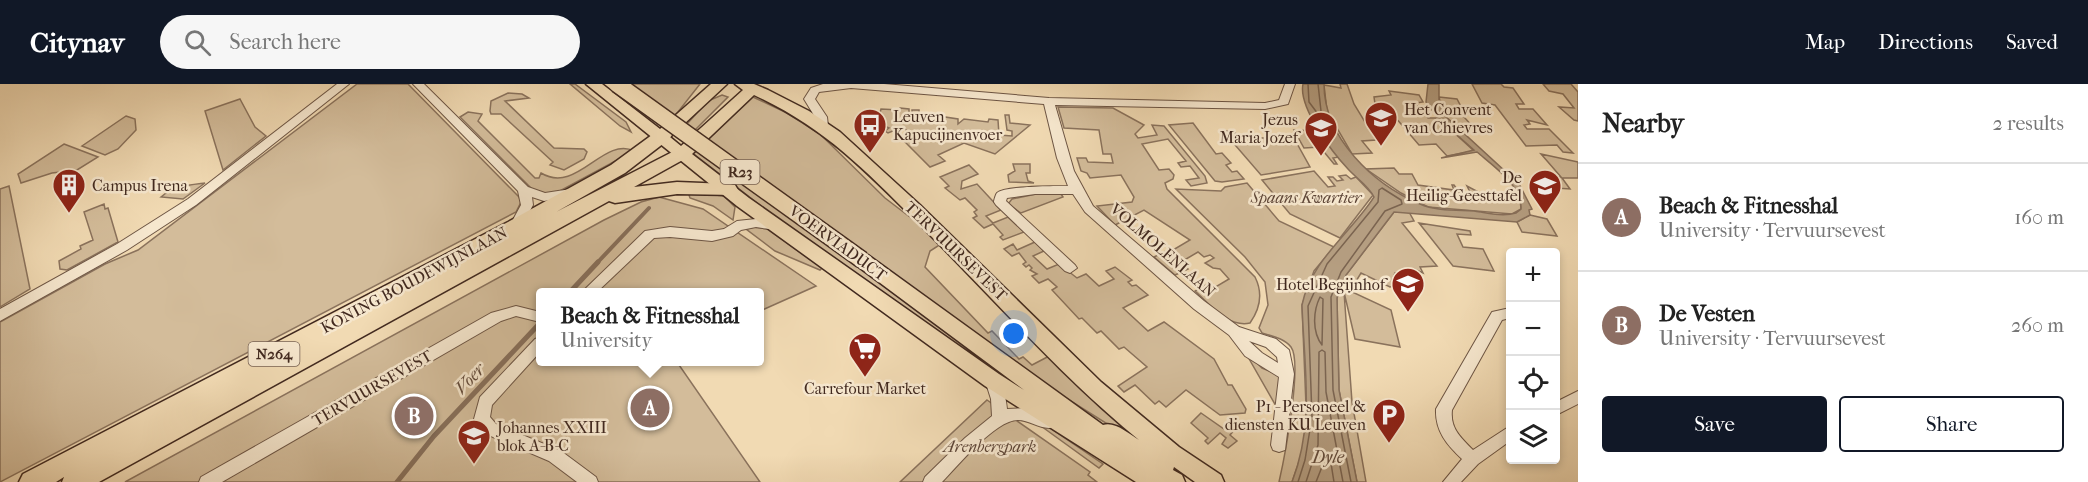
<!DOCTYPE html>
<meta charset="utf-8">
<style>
:root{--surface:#fff;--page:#f6f6f6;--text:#222;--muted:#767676;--line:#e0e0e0;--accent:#111827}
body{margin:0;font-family:"IM FELL French Canon",serif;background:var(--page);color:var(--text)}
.controls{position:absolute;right:18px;bottom:18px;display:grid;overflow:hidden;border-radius:6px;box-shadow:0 3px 9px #0003}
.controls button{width:54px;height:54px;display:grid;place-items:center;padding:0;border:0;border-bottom:2px solid var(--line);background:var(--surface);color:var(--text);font:30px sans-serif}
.you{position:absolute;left:1014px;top:250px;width:21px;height:21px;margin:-15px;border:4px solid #fff;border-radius:50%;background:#1a73e8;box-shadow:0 0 0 9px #1a73e833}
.badge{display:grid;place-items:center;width:39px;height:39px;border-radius:50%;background:var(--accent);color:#fff;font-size:20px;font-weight:700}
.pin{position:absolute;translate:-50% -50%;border:3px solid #fff;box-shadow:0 2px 6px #0006}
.popup{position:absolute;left:536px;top:204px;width:228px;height:78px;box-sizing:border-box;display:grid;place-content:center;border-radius:6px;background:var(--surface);filter:drop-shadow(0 2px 4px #0005);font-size:20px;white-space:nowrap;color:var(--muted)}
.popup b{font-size:22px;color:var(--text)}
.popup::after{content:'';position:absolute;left:50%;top:100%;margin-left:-12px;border:12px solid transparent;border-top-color:var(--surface)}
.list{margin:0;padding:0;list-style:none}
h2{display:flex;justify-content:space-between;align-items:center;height:78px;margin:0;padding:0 24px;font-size:26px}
h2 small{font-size:20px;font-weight:400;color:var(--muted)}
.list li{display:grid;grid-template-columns:39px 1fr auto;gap:18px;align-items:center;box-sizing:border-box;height:108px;padding:0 24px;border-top:2px solid var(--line)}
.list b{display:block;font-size:22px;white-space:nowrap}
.list p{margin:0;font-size:20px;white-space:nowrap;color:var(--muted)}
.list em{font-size:20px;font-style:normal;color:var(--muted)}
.actions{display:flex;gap:12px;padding:18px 24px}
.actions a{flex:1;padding:14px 0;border:2px solid var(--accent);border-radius:6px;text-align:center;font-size:21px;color:var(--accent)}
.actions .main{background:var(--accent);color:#fff}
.icon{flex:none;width:33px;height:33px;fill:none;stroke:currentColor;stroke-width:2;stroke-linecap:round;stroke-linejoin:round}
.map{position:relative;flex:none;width:1578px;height:398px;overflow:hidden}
header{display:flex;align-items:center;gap:36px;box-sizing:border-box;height:84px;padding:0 30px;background:var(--accent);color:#fff}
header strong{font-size:28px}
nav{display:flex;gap:33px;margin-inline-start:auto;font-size:21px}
.search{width:420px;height:54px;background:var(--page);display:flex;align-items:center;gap:15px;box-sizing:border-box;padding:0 21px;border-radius:33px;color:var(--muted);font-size:22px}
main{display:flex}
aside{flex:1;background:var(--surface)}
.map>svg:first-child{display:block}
</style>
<header>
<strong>Citynav</strong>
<div class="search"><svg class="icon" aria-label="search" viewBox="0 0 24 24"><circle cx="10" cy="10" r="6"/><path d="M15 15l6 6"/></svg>Search here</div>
<nav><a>Map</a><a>Directions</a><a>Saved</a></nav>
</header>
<main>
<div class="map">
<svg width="1578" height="398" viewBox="0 0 1578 398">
<rect width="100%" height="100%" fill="#f1dab3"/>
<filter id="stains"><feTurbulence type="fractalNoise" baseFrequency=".00333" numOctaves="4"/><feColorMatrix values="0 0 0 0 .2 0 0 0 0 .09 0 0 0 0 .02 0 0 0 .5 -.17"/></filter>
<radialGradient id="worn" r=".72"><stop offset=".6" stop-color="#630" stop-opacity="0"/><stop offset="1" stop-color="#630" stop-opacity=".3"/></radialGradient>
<path fill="#d3bc9a" stroke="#8a725c" stroke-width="1.5" d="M 357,0 L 408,0 L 519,113 L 521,118 L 516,128 L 0,398 L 0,238 L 105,180 L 138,166 Z
M 570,0 L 575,0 L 626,38 L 631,48 L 620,42 Z
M 628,0 L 700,0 L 674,33 Z
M 1340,0 L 1347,0 L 1354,20 L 1376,56 L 1362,57 L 1372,69 L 1352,70 L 1327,27 L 1324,1 L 1341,4 Z
M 1472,0 L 1501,0 L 1504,3 L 1513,4 L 1524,20 L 1516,20 L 1519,25 L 1533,25 L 1547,41 L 1527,36 L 1530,40 L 1524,41 L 1527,45 L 1549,45 L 1573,69 L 1563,68 L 1557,61 L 1526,62 L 1495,21 L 1482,19 Z
M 1543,0 L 1571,0 L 1578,8 L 1578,37 L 1574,36 L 1559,23 L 1574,24 L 1563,10 L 1549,7 Z
M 1389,7 L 1419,11 L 1423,18 L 1416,19 L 1428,34 L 1438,34 L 1474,67 L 1447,72 L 1436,60 L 1419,61 L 1389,26 L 1376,27 L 1374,13 L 1391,11 Z
M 508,9 L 522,10 L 529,14 L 505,17 L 554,64 L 584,65 L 587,68 L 584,75 L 564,86 L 550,81 L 553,78 L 501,30 L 491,30 L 490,27 L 491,17 Z
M 722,11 L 728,13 L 694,47 L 686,41 L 708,17 Z
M 753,13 L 787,29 L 820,50 L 885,114 L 936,153 L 941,160 L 930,167 L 925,183 L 988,249 L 992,247 L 1019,275 L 1023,273 L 1032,281 L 1053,270 L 1171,380 L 1066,314 L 1052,327 L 804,155 L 695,71 L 694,69 Z
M 1439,13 L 1457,15 L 1466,32 L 1464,33 L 1474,44 L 1457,44 L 1443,30 Z
M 240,15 L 255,43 L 266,52 L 223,86 L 205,27 Z
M 1058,23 L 1113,24 L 1144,41 L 1135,50 L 1138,54 L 1157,51 L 1152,41 L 1164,42 L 1205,92 L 1207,99 L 1191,102 L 1186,96 L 1199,94 L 1190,82 L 1181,83 L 1178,79 L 1186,77 L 1168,55 L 1142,60 L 1159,86 L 1169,85 L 1174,91 L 1173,95 L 1165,99 L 1167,105 L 1255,193 C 1263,209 1260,225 1250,239 C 1228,244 1210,220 1195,207 L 1207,200 L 1214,204 L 1229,195 L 1220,185 L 1213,184 L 1205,179 L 1214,174 L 1210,171 L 1204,173 L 1198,168 L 1181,178 L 1188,185 L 1175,191 L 1154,173 L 1166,167 L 1168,169 L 1190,156 L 1144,126 L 1115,141 L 1097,122 L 1132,118 L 1134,113 L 1121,91 L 1090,94 L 1087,89 L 1081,87 L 1077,74 L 1086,74 L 1088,78 L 1113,79 L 1111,70 L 1103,70 L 1099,46 L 1064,44 Z
M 900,24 L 909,25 L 909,32 L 912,32 L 912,26 L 919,26 L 919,29 L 958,35 L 958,40 L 964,35 L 988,38 L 989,35 L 998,36 L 999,51 L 1012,52 L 1012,47 L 1007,46 L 1005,31 L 1009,31 L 1010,39 L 1030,41 L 995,70 L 964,59 L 938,71 L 945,77 L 930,83 L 902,55 L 910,50 L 903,43 L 888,49 L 885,47 L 889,44 L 878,39 L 868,30 L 874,27 L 880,29 L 881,25 L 900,26 Z
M 468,28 L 482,30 L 478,37 L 535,94 L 539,94 L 541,89 C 577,111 603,52 634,67 L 558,108 L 548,110 L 533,106 L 460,33 Z
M 126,32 L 135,35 L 136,46 L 118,65 L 105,71 L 82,62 Z
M 1193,39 L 1216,70 L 1222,69 L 1231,79 L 1226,81 L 1232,88 L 1237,87 L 1244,95 L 1222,98 L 1215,97 L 1169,41 Z
M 1294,46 L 1321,47 L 1339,73 L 1333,74 L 1337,80 L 1334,80 L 1320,63 L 1304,64 Z
M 1223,47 L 1234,47 L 1239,54 L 1283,54 L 1285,56 L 1295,56 L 1310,83 L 1261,91 Z
M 64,60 L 98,73 L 77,86 L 52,89 L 21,99 L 18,90 Z
M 1541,70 L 1578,78 L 1578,94 L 1562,94 L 1570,105 L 1555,104 L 1544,93 L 1561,93 Z
M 1013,80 L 1030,80 L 1030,89 L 1026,89 L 1028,97 L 1034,99 L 1009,98 L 1008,91 L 1015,87 Z
M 969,81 L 978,90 L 962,97 L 961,105 L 977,100 L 1001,126 L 986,132 L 993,139 L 1008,133 L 1024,148 L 1003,156 L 1000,153 L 1003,151 L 993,140 L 984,144 L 973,134 L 977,132 L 974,128 L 977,126 L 965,114 L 960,116 L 945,104 L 949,102 L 940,93 Z
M 1394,84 L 1399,90 L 1412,90 L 1418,101 L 1454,106 L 1452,101 L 1454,101 L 1459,108 L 1471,110 L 1467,102 L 1482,110 L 1520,115 L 1521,125 L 1512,130 L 1428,123 L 1401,109 L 1366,85 Z
M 1314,87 L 1328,103 L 1335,102 L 1328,93 L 1333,93 L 1337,97 L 1343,96 L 1339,92 L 1346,91 L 1351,95 L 1356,93 L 1373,111 L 1340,154 L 1290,130 L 1262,96 Z
M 205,99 L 183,115 L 161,113 C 173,102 189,101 205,99 Z
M 1247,99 L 1279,137 L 1334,163 L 1314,187 L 1302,221 L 1306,322 L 1305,360 L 1292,398 L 1279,398 C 1284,376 1303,279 1291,263 C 1284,254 1271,252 1262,249 L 1259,244 L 1268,221 L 1265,198 L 1245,173 L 1176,105 L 1221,107 L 1225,103 Z
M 9,102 L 30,205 L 0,223 L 0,105 Z
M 688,108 L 724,112 L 735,123 L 733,136 L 713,122 L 690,114 Z
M 1036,110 L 1061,110 L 1063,113 L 1021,129 L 1008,120 L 1012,115 Z
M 659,113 L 703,125 L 816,202 L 760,227 L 760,208 L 540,208 L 540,278 L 677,278 L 760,398 L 125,398 L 604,136 L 641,118 Z
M 104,120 L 105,125 L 108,124 L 118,158 L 67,186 L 60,185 L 59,177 L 81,165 L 80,162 L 93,156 L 84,128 Z
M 1394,128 L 1409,128 L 1414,137 L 1402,139 L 1437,182 L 1420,183 L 1423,189 L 1414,185 L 1395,189 L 1392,196 L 1398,201 L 1390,203 L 1361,189 L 1350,207 L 1391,226 L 1400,263 L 1355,255 L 1344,208 L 1352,318 L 1366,398 L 1357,398 L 1339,306 L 1337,214 L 1346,191 Z
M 1530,131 L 1547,135 L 1557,152 L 1522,148 L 1517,138 Z
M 1419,139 L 1470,147 L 1471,151 L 1457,150 L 1463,163 L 1483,165 L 1494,187 L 1453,182 Z
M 754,143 L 767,145 L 822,184 L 820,186 L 775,167 L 746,145 Z
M 1035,158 L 1044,167 L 1033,172 L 1047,185 L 1059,180 L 1077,194 L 1086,190 L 1099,202 L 1114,195 L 1106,187 L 1115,183 L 1132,196 L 1128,198 L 1132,202 L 1136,201 L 1148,211 L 1123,224 L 1148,247 L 1164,238 L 1214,275 L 1228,301 L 1232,301 L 1246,325 L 1245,329 L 1220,331 L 1186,306 L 1166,323 L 1159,317 L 1155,320 L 1135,301 L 1124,308 L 1118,302 L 1147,283 L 1124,263 L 1119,265 L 1101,247 L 1097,249 L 1082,234 L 1079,235 L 1052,206 L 1057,203 L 1048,195 L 1039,199 L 1032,192 L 1037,190 L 1030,186 L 1032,184 L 1029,181 L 1026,183 L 1023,180 L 1026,178 L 1019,169 L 1012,172 L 1004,165 L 1013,160 L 1017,166 Z
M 1244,266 L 1262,284 L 1281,292 L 1276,322 Z
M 987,316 L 1090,388 L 1088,391 L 1097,398 L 900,398 Z
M 1201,329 L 1224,345 L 1231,339 L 1236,344 L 1230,351 L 1237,357 L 1228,364 L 1222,360 L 1226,354 L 1220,349 L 1208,360 L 1205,357 L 1208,354 L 1191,339 Z
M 1034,337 L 1044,340 L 1103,380 L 1099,384 Z"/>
<path fill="#b59e81" stroke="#876f5a" stroke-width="1.5" d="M 1303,0 L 1324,0 C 1324,54 1373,100 1420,120 C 1435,127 1458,126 1474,127 C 1487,129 1503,133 1516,129 L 1521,125 C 1523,102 1492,81 1477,68 L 1441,74 L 1474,66 L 1438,34 L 1426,18 L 1428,0 L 1439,0 L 1439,16 L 1443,30 L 1519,100 L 1532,125 L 1529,126 L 1530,131 L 1517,138 L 1394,128 L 1346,191 L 1337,214 L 1339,306 L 1357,398 L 1292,398 C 1315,339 1304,283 1302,221 C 1311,176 1350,150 1374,113 C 1369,102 1356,94 1348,85 C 1332,68 1298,23 1303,0 Z"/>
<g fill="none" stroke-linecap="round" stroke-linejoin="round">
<path stroke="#7b6450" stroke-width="1.5" d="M 1308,0 L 1309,18 L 1318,30 L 1321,27 L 1318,0
M 1320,213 L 1323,215 L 1322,261 C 1312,248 1313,227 1320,213 Z
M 1298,398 L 1305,376 L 1312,333 L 1308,222 L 1327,180 L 1378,118 L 1379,106 L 1382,104 L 1401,116 L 1402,120 L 1385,127 L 1341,188 L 1331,213 L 1333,306 L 1351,398
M 1306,398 L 1318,361 L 1319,268 L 1322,266 L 1325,268 L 1326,308 L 1343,398
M 1316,398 L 1327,370 L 1330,373 L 1334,398"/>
<path stroke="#876f5a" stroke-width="4" d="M 597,179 L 649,124"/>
<path stroke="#876f5a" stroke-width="5" d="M 570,208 L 598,178
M 397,398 L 434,352 L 540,239"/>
<g stroke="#6d5544" stroke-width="2">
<path id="minor" d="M 337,0 L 349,0 L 196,121 L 127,166 L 0,237 L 0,225 L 117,160 L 188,115 Z
M 413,0 L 424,0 L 528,103 L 545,109 L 571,105 L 577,109 L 575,112 L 544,117 L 532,113 L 533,121 L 520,146 L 510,146 L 509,143 L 521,121 L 518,107 Z
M 823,0 L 884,0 L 1049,14 L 1265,19 L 1279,16 L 1285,0 L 1295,0 L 1288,20 L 1265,25 L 1055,21 L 1074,87 L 1093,122 L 1204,217 L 1239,243 L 1276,255 L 1289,266 L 1294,290 L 1285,366 L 1279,368 L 1273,366 L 1271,361 L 1279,293 L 1245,272 L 1229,251 L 1194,225 L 1085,128 L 1073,110 L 1035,110 L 1007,114 L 1006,117 L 1075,181 L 1077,184 L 1070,189 L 1065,187 L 996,121 L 994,118 C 994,116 996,110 997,109 C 1004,102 1057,102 1068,102 L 1057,74 L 1044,20 L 851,4 L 819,8 L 815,15 L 827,33 L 828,42 L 822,46 L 816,42 L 815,33 L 804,15 L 811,4 ZM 1249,257 L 1266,263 L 1277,273 L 1278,279 L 1262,269 Z
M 756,135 L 776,136 L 782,141 L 776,146 L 756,143 L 741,146 L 733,152 L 712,157 L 670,153 L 654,154 L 597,208 L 582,208 L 645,147 L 670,143 L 712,147 L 724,145 L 737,137 Z
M 516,222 L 540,228 L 540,238 L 516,232 L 501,237 L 222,398 L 199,398 L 201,393 L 491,229 Z
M 1510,224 L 1510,234 L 1502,236 L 1452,326 C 1450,344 1460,353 1473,366 L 1510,342 L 1510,357 L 1478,380 L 1461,398 L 1443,398 L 1462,375 C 1447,361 1435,347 1436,325 L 1492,228 Z
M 540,253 L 540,268 L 492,321 L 490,333 L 496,340 L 561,367 L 596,393 L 598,398 L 577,398 L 549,377 L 486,350 L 474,335 L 480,313 L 535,255 Z
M 992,290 L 997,292 C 1003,303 1006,313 1007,325 L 1026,324 L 1054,333 L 1057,338 L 1054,343 C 1043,347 1030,336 1018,336 C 995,336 958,382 942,398 L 923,398 L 925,393 L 965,354 L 992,332 L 991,315 L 985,296 L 987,292 Z
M 1578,307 L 1578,320 L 1556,331 L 1556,318 Z"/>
</g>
<g stroke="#41291f" stroke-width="3">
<path id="major" d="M 586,0 L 602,0 L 660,45 L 711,0 L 727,0 L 670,53 L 681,62 L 743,6 L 735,0 L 754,0 L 768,6 L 809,27 L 840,48 L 920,121 L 1101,298 L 1179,363 L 1221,391 L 1224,398 L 1195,398 L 1174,383 L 1173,386 L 1182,391 L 1185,398 L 1136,398 L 985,302 L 737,122 ZM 754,11 C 823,43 862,83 915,136 C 989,209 1058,290 1139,356 C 1129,350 1115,337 1103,341 L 868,171 L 856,171 L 853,176 L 856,181 L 1024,306 L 999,290 L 749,114 L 692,70 Z"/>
</g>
<g stroke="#41291f" stroke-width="3">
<path id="highway" d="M 662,46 L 668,48 L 671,52 L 668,56 L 625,89 L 556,128 L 682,63 L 688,65 L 691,69 L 688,73 L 634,103 L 677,98 L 728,100 L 735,101 L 738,106 L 735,111 L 677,110 L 615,119 L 609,117 L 99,398 L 62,398 L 64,393 L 56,398 L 19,398 L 23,390 L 508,138 L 611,81 L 656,48 Z"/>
</g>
<use href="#minor" fill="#f6e7ce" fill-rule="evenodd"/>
<use href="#major" fill="#f1dab3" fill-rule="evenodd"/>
<use href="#highway" fill="#f1dab3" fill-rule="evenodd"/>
<g stroke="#41291f" stroke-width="19" stroke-linecap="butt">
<path id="major-bridge" d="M 617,0 L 862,176"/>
</g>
<use href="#major-bridge" stroke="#f1dab3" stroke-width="16"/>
</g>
<defs>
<g id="university-pin" transform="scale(1.725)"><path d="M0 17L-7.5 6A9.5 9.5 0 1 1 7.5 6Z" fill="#8f2418" stroke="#f6e7ce"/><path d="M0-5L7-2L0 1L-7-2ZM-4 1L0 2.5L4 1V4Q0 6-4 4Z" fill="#fff"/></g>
<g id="bus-pin" transform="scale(1.725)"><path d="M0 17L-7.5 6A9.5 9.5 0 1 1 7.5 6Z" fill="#8f2418" stroke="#f6e7ce"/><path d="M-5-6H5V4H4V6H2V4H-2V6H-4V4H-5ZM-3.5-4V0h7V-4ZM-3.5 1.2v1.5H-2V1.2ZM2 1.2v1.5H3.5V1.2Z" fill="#fff"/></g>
<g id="building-pin" transform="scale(1.725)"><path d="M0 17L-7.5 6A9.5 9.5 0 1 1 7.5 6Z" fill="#8f2418" stroke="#f6e7ce"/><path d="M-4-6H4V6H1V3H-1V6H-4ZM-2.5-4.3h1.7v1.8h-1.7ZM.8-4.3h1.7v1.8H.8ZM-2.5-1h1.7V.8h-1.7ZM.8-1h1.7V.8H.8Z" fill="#fff"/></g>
<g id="supermarket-pin" transform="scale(1.725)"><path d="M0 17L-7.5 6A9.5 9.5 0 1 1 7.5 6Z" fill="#8f2418" stroke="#f6e7ce"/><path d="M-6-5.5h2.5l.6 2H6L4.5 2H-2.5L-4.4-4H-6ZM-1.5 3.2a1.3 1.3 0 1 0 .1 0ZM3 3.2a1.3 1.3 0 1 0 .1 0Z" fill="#fff"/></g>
<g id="parking-pin" transform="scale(1.725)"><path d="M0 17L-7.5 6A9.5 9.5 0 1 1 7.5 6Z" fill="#8f2418" stroke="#f6e7ce"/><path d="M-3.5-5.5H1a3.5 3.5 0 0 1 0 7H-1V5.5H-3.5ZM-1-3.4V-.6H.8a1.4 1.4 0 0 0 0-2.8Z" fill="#fff"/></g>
</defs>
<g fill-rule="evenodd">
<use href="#university-pin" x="1381" y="34"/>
<use href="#bus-pin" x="870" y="41"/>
<use href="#university-pin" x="1321" y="44"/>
<use href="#building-pin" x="69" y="101"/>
<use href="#university-pin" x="1545" y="102"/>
<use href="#university-pin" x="1408" y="200"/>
<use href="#supermarket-pin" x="865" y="265"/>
<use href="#parking-pin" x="1389" y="331"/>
<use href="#university-pin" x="474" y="352"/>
</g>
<g text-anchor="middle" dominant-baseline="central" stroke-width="5" stroke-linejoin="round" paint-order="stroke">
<g fill="#f6e7ce" stroke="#776254" stroke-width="1.5">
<rect x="720.5" y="76" width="39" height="24" rx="4.5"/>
<rect x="248.5" y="258" width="51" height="24" rx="4.5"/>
</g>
<g font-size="15" font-weight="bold" fill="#41291f">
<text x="740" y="88">R23</text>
<text x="274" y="270">N264</text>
</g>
<g font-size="16" fill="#41291f" stroke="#f6e7ce" text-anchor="start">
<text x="1404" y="25">Het Convent<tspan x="1404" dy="18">van Chievres</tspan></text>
<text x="893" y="32">Leuven<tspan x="893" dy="18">Kapucijnenvoer</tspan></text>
<text x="1298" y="35" text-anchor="end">Jezus<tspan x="1298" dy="18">Maria Jozef</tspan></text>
<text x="1522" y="93" text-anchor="end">De<tspan x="1522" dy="18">Heilig-Geesttafel</tspan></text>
<text x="92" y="101">Campus Irena</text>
<text x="1385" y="200" text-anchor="end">Hotel Begijnhof</text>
<text x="865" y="304" text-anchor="middle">Carrefour Market</text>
<text x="1366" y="322" text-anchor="end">P1 - Personeel &amp;<tspan x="1366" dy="18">diensten KU Leuven</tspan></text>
<text x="497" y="343">Johannes XXIII<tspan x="497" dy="18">blok A-B-C</tspan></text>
</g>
<g font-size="16" font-style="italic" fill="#5e4638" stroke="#f6e7ce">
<text x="1306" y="113">Spaans Kwartier</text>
<text x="990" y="362">Arenbergpark</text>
</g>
<g font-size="16" fill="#41291f" stroke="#f6e7ce">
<text transform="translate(838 159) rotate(36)">VOERVIADUCT</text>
<text transform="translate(1163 166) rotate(41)">VOLMOLENLAAN</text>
<text transform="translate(956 167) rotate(44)">TERVUURSEVEST</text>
<text transform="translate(414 196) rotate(-28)">KONING BOUDEWIJNLAAN</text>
<text transform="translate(372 304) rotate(-30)">TERVUURSEVEST</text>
</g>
<g font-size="18" font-style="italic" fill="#644c3c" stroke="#f6e7ce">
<text transform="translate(470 295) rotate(-47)">Voer</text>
<text x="1328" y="373">Dyle</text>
</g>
</g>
<rect width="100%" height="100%" filter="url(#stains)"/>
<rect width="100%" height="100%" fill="url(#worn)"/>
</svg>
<div class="controls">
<button>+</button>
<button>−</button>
<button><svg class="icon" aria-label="locate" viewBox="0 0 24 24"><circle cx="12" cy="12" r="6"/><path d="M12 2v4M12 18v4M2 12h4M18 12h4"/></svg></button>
<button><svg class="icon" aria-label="layers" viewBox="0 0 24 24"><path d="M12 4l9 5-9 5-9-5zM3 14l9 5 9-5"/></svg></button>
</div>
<div class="you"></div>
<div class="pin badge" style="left:650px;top:324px;background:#8d6e63">A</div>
<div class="popup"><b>Beach &amp; Fitnesshal</b>University</div>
<div class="pin badge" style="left:414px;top:332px;background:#8d6e63">B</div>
</div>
<aside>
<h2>Nearby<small>2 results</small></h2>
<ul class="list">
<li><span class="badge" style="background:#8d6e63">A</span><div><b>Beach &amp; Fitnesshal</b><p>University · Tervuursevest</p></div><em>160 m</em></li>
<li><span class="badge" style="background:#8d6e63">B</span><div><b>De Vesten</b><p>University · Tervuursevest</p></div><em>260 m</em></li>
</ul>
<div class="actions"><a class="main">Save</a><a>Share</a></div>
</aside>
</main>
